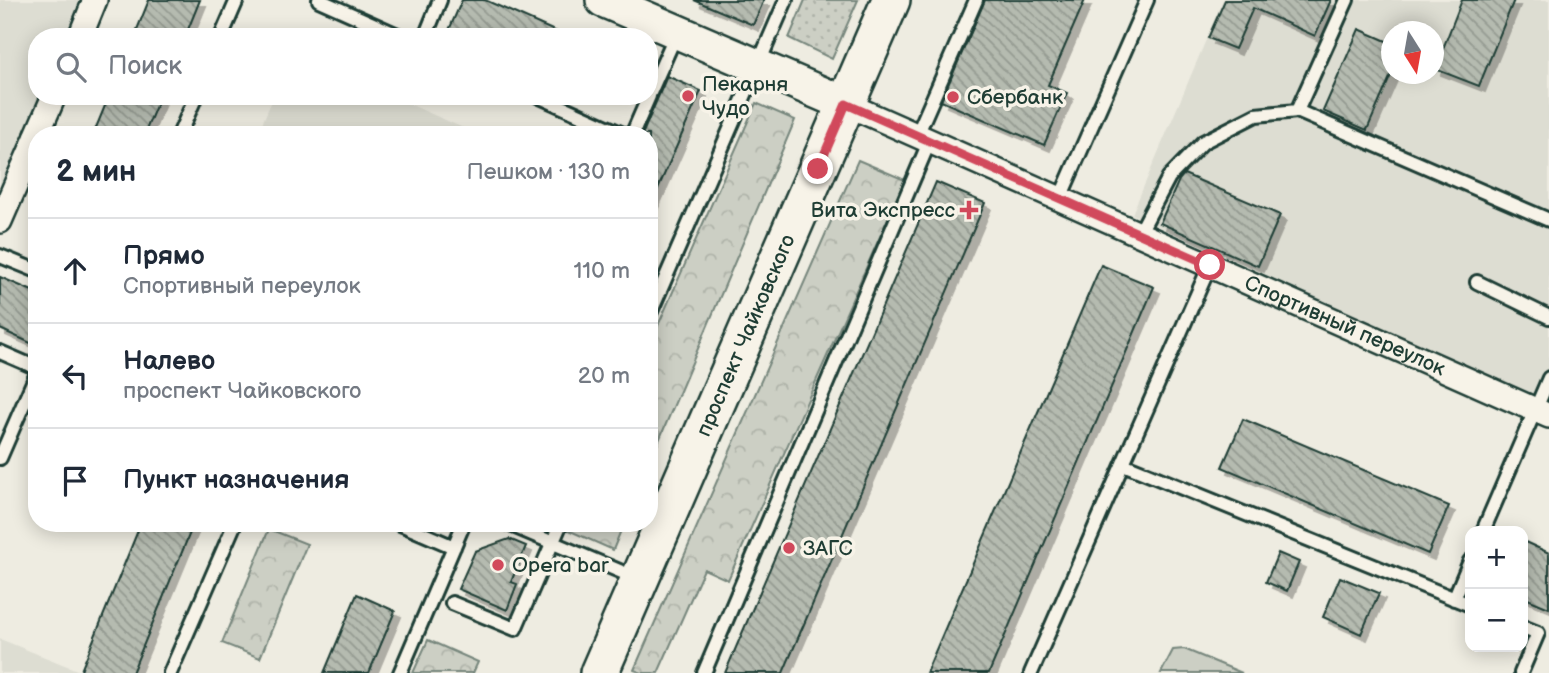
<!DOCTYPE html>
<html lang="ru">
<meta charset="utf-8">
<style>
:root{--surface:#fff;--page:#f6f6f7;--text:#1f2937;--muted:#747a83;--line:#e0e1e3}
body{margin:0;font-family:"Balsamiq Sans",sans-serif;background:var(--page);color:var(--text)}
.controls{position:absolute;right:21px;bottom:21px;display:grid;overflow:hidden;border-radius:14px;box-shadow:0 4px 18px #0003}
.controls button{width:63px;height:63px;display:grid;place-items:center;padding:0;border:0;border-bottom:2px solid var(--line);background:var(--surface);color:var(--text);font:35px sans-serif}
.compass{position:absolute;left:1381px;top:21px;width:63px;height:63px;border-radius:50%;background:var(--surface);box-shadow:0 4px 18px #0003;rotate:169deg}
.stop{position:absolute;width:21px;height:21px;margin:-16px;border:5px solid #d1495b;border-radius:50%;background:#fff}
.stop.end{background:#d1495b;border-color:#fff;box-shadow:0 2px 7px #0008}
.list{margin:0;padding:0;list-style:none}
h2{display:flex;justify-content:space-between;align-items:center;height:91px;margin:0;padding:0 28px;font-size:30px}
h2 small{font-size:23px;font-weight:400;color:var(--muted)}
.list li{display:grid;grid-template-columns:46px 1fr auto;gap:21px;align-items:center;box-sizing:border-box;height:105px;padding:0 28px;border-top:2px solid var(--line)}
.list b{display:block;font-size:26px;white-space:nowrap}
.list p{margin:0;font-size:23px;white-space:nowrap;color:var(--muted)}
.list em{font-size:23px;font-style:normal;color:var(--muted)}
.icon{flex:none;width:38px;height:38px;fill:none;stroke:currentColor;stroke-width:2;stroke-linecap:round;stroke-linejoin:round}
.map{position:relative;flex:none;width:1549px;height:673px;overflow:hidden}
.search{position:absolute;background:var(--surface);box-shadow:0 4px 18px #0003;left:28px;top:28px;width:630px;height:77px;display:flex;align-items:center;gap:18px;box-sizing:border-box;padding:0 24px;border-radius:28px;color:var(--muted);font-size:26px}
.panel{position:absolute;background:var(--surface);box-shadow:0 4px 18px #0003;left:28px;top:126px;width:630px;height:406px;border-radius:28px}
.map>svg:first-child{display:block}
</style>
<div class="map">
<svg width="1549" height="673" viewBox="0 0 1549 673">
<defs>
<pattern id="grass-dots" width="8" height="8" patternUnits="userSpaceOnUse" patternTransform="scale(1.75)"><rect width="8" height="8" fill="#cccfc4"/><path d="M2 2h.1M6 6h.1" fill="none" stroke="#afb3a9" stroke-width="1.8" stroke-linecap="round"/></pattern>
<pattern id="forest-crowns" width="20" height="18" patternUnits="userSpaceOnUse" patternTransform="scale(1.75)"><rect width="20" height="18" fill="#cccfc4"/><path d="M2 6a3 3 0 1 1 6 0M12 15a3 3 0 1 1 6 0" fill="none" stroke="#afb3a9"/></pattern>
<pattern id="building-back-hatch" width="6" height="6" patternUnits="userSpaceOnUse" patternTransform="scale(1.75)"><rect width="6" height="6" fill="#b5bbb0"/><path d="M-1 5l2 2M0 0l6 6M5-1l2 2" fill="none" stroke="#939990"/></pattern>
<filter id="shadow"><feDropShadow dx="6" dy="6" stdDeviation="0" flood-color="#0004"/></filter>
</defs>
<rect width="100%" height="100%" fill="#eeece1"/>
<filter id="ink" filterUnits="userSpaceOnUse"><feTurbulence type="fractalNoise" baseFrequency=".0143" numOctaves="2"/><feDisplacementMap in="SourceGraphic" scale="14" xChannelSelector="R" yChannelSelector="G"/><feConvolveMatrix kernelMatrix="1 2 1 2 8 2 1 2 1" color-interpolation-filters="sRGB"/></filter>
<g filter="url(#ink)">
<path fill="#ddddd2" fill-rule="evenodd" d="M 0,0 L 83,0 L 67,37 L 37,37 L 37,96 L 41,96 L 0,191 Z
M 1223,0 L 1549,0 L 1549,403 L 1132,214 ZM 1392,32 L 1434,32 L 1434,74 L 1392,74 Z
M 274,96 L 391,96 L 479,135 L 257,135 Z
M 0,639 L 82,672 L 82,673 L 0,673 Z"/>
<path fill="url(#grass-dots)" stroke="#76867c" stroke-width="2" d="M 805,0 L 858,0 L 832,59 L 789,38 Z"/>
<path fill="url(#forest-crowns)" stroke="#76867c" stroke-width="2" d="M 756,103 L 795,120 L 649,464 L 649,346 Z
M 858,160 L 905,180 L 728,580 L 704,569 L 658,673 L 642,673 L 634,670 Z
M 571,523 L 624,523 L 613,550 L 568,530 Z
M 269,529 L 307,544 L 260,658 L 222,643 Z
M 428,640 L 478,662 L 473,673 L 413,673 Z"/>
<path fill="#cccfc4" stroke="#76867c" stroke-width="2" d="M 1184,649 L 1242,673 L 1161,673 L 1173,650 Z"/>
<path fill="url(#building-back-hatch)" stroke="#1f3d34" stroke-width="2" filter="url(#shadow)" d="M 149,0 L 200,0 L 185,37 L 134,37 Z
M 462,0 L 485,0 L 568,37 L 446,37 Z
M 694,0 L 764,0 L 753,25 Z
M 985,0 L 1085,0 L 1048,85 L 1067,93 L 1044,145 L 941,101 Z
M 1225,0 L 1331,0 L 1315,36 L 1253,8 L 1235,49 L 1208,38 Z
M 1462,0 L 1514,0 L 1479,86 L 1435,69 Z
M 1359,29 L 1391,43 L 1391,75 L 1367,130 L 1323,111 Z
M 667,76 L 701,91 L 649,209 L 649,135 L 642,135 Z
M 109,96 L 160,96 L 144,135 L 93,135 Z
M 1184,174 L 1280,215 L 1258,266 L 1160,223 L 1179,180 Z
M 936,182 L 985,203 L 783,673 L 725,673 Z
M 1101,265 L 1154,287 L 989,673 L 926,673 Z
M 0,277 L 37,293 L 37,346 L 0,329 Z
M 1243,419 L 1449,506 L 1428,554 L 1222,467 Z
M 141,523 L 194,523 L 132,673 L 80,673 Z
M 509,539 L 526,546 L 511,582 L 517,584 L 507,610 L 458,589 L 475,551 Z
M 1523,541 L 1549,553 L 1549,608 L 1523,597 Z
M 1278,553 L 1299,562 L 1287,591 L 1266,582 Z
M 1340,577 L 1379,593 L 1361,634 L 1323,617 Z
M 357,594 L 395,611 L 369,673 L 324,673 Z"/>
<g fill="none" stroke-linecap="round" stroke-linejoin="round">
<g stroke="#1f3d34" stroke-width="18">
<path id="lane" d="M 319,0 L 402,37
M 221,37 L 237,0
M 425,37 L 440,0
M 649,95 L 677,32
M 538,96 L 625,135
M 1297,111 L 1347,0
M 179,135 L 196,96
M 632,135 L 649,96
M 917,135 L 976,0
M 1060,198 L 1147,0
M 1139,234 L 1169,177 L 1203,142 L 1256,115 L 1297,111 L 1549,220
M 0,256 L 37,271
M 1477,282 L 1549,317
M 649,316 L 786,0
M 0,352 L 37,368
M 0,458 L 37,373
M 1123,464 L 1470,605
M 398,523 L 454,547
M 506,523 L 636,578
M 1483,531 L 1549,378
M 1454,599 L 1470,561
M 452,603 L 515,629 L 561,523
M 170,673 L 235,523
M 400,673 L 464,523
M 704,673 L 930,140
M 1031,673 L 1210,265
M 1521,673 L 1538,633 L 1523,627"/>
</g>
<g stroke="#1f3d34" stroke-width="28">
<g id="street">
<path d="M 80,37 L 95,0"/>
<path id="s1" d="M 846,104 L 1549,416"/>
<path d="M 37,135 L 54,96"/>
<path d="M 0,221 L 37,136"/>
</g>
</g>
<g stroke="#1f3d34" stroke-width="38">
<path id="secondary" d="M 603,0 L 846,104"/>
</g>
<g stroke="#1f3d34" stroke-width="42">
<g id="primary">
<path id="s2" d="M 599,673 L 891,0"/>
</g>
</g>
<use href="#lane" stroke="#f7f3e8" stroke-width="12"/>
<use href="#street" stroke="#f7f3e8" stroke-width="23"/>
<use href="#secondary" stroke="#f7f3e8" stroke-width="33"/>
<use href="#primary" stroke="#f7f3e8" stroke-width="37"/>
</g>
</g>
<g fill="none" stroke-linecap="round" stroke-linejoin="round" filter="url(#ink)">
<path stroke="#d1495b" stroke-width="9" d="M 818,169 L 846,104 L 1210,265"/>
</g>
<g fill="#d1495b" stroke="#f7f3e8" stroke-width="2.5">
<circle cx="688" cy="96" r="7"/>
<circle cx="953" cy="97" r="7"/>
<path d="M965.5 199.5h7v7h7v7h-7v7h-7v-7h-7v-7h7z"/>
<circle cx="789" cy="548" r="7"/>
<circle cx="498" cy="565" r="7"/>
</g>
<g text-anchor="middle" dominant-baseline="central" stroke-width="7" stroke-linejoin="round" paint-order="stroke">
<g font-size="21" fill="#1f3d34" stroke="#f7f3e8" text-anchor="start">
<text x="702" y="84">Пекарня<tspan x="702" dy="24">Чудо</tspan></text>
<text x="967" y="97">Сбербанк</text>
<text x="955" y="210" text-anchor="end">Вита Экспресс</text>
<text x="803" y="548">ЗАГС</text>
<text x="512" y="565">Opera bar</text>
</g>
<g font-size="21" fill="#1f3d34" stroke="#f7f3e8">
<text stroke="none"><textPath href="#s1" startOffset="546">Спортивный переулок</textPath></text>
<text stroke="none"><textPath href="#s2" startOffset="368">проспект Чайковского</textPath></text>
</g>
</g>
</svg>
<div class="controls">
<button>+</button>
<button>−</button>
</div>
<svg class="compass" viewBox="-18 -18 36 36"><path d="M0-13l5 13h-10z" fill="#e53935"/><path d="M0 13l5-13h-10z" fill="#747a83"/></svg>
<div class="stop" style="left:1210px;top:265px"></div>
<div class="stop end" style="left:818px;top:169px"></div>
<div class="search"><svg class="icon" aria-label="search" viewBox="0 0 24 24"><circle cx="10" cy="10" r="6"/><path d="M15 15l6 6"/></svg>Поиск</div>
<section class="panel">
<h2>2 мин<small>Пешком · 130 m</small></h2>
<ul class="list">
<li><svg class="icon" aria-label="ahead" viewBox="0 0 24 24"><path d="M12 20V5M6 11l6-6 6 6"/></svg><div><b>Прямо</b><p>Спортивный переулок</p></div><em>110 m</em></li>
<li><svg class="icon" aria-label="left" viewBox="0 0 24 24"><path d="M17 20v-9H6M10 6l-5 5 5 5"/></svg><div><b>Налево</b><p>проспект Чайковского</p></div><em>20 m</em></li>
<li><svg class="icon" aria-label="arrive" viewBox="0 0 24 24"><path d="M6 21V4h12l-3 4 3 4H6"/></svg><div><b>Пункт назначения</b></div></li>
</ul>
</section>
</div>
